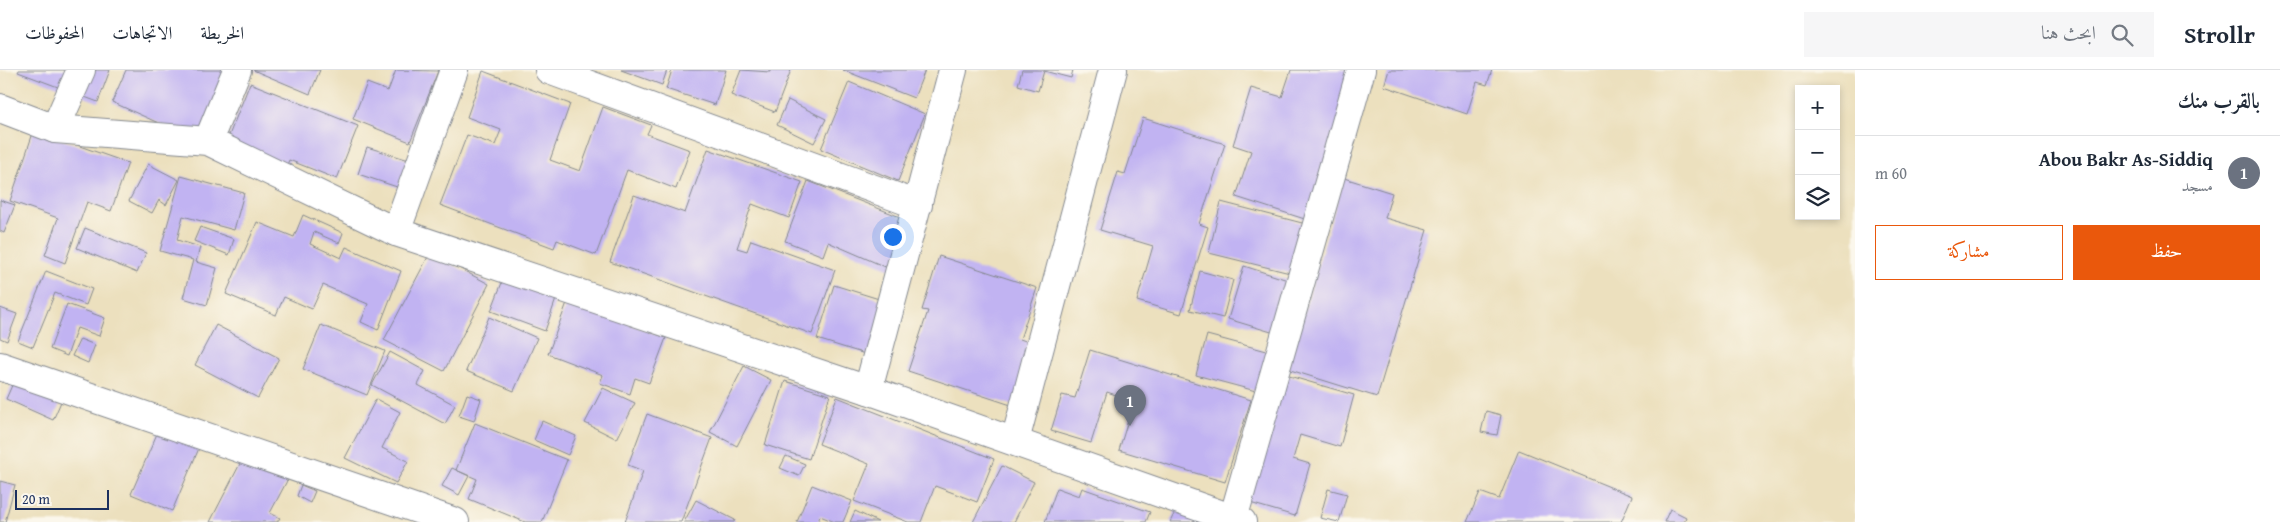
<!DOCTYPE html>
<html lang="ar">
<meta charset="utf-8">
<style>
:root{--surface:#fff;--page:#f6f6f7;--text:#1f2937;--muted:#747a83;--line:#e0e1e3;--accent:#ea580c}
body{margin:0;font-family:"Gentium Book Plus",Amiri,serif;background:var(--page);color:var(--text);direction:rtl}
.controls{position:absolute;right:15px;top:15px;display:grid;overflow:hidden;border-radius:0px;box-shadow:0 2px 8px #0003}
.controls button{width:45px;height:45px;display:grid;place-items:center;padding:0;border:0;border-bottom:1px solid var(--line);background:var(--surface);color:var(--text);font:25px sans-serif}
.scale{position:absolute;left:15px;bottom:12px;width:94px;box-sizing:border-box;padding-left:5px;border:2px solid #1b2f5e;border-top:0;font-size:14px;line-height:18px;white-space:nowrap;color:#1b2f5e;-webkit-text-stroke:4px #fbf7ec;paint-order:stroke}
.you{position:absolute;left:892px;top:166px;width:18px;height:18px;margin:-12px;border:4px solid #fff;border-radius:50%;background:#1a73e8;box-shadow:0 0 0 8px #1a73e833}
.badge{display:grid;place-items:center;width:32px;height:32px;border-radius:50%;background:var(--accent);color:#fff;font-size:16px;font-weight:700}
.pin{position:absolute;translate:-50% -41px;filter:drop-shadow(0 1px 2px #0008)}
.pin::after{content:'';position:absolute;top:26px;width:18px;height:15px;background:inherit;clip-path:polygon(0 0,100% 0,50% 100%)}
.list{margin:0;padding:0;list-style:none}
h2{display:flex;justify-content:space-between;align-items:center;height:65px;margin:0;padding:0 20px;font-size:21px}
h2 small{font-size:16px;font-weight:400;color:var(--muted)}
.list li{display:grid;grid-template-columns:32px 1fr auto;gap:15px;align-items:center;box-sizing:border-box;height:75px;padding:0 20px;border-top:1px solid var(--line)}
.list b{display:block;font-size:19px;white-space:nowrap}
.list p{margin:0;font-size:16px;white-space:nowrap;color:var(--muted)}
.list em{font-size:16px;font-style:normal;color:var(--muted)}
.actions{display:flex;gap:10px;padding:15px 20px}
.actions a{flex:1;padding:11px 0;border:1px solid var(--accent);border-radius:0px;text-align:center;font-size:18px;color:var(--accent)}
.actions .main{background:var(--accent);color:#fff}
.icon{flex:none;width:28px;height:28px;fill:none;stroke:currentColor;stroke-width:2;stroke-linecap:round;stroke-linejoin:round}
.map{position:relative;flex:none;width:1855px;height:452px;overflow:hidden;direction:ltr}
header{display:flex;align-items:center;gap:30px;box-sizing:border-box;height:70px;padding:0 25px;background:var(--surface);border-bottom:1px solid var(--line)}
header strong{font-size:24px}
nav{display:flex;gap:28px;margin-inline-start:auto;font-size:18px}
.search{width:350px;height:45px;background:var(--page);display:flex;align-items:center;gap:12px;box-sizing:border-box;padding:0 18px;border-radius:0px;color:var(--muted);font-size:19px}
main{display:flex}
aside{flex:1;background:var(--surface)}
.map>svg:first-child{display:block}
</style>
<header>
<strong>Strollr</strong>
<div class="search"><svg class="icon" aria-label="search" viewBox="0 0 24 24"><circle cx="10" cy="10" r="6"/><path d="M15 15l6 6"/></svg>ابحث هنا</div>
<nav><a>الخريطة</a><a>الاتجاهات</a><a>المحفوظات</a></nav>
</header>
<main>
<aside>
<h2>بالقرب منك<small></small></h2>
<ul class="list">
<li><span class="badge" style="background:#6b7280">1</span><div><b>Abou Bakr As-Siddiq</b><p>مسجد</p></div><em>60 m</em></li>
</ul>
<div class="actions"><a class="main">حفظ</a><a>مشاركة</a></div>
</aside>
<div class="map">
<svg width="1855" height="452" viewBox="0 0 1855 452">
<rect width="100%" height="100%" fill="#fbf7ec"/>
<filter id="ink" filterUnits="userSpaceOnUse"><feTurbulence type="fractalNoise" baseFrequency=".02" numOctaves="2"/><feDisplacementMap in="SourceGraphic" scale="10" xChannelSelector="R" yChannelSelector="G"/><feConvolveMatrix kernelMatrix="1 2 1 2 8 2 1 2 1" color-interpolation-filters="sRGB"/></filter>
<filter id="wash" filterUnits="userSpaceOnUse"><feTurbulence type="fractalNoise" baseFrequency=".0096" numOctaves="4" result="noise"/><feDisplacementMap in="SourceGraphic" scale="20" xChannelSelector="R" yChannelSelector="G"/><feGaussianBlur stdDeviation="1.12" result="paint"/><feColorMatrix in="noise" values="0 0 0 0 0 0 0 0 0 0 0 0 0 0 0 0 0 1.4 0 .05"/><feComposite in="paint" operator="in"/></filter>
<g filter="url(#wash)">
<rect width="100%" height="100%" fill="#ece0be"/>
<g id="blocks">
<path fill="#c1b3f2" d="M 19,0 L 110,0 L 98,32 L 18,2 Z
M 126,0 L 239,0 L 205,74 L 112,32 Z
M 253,0 L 320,0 L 310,24 Z
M 396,0 L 438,1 L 410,72 L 353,49 L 367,13 L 388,21 Z
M 621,0 L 667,0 L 662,15 Z
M 672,0 L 726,0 L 715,35 L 666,19 Z
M 741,0 L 770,2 L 770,0 L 791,0 L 775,42 L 731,25 Z
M 843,0 L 925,0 L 914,28 Z
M 1022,0 L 1073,0 L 1071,8 L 1044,1 L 1038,21 L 1018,15 Z
M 1291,0 L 1359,0 L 1314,152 L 1236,127 L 1251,81 L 1233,75 L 1251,18 L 1282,27 Z
M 1389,0 L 1492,0 L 1487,15 L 1477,12 L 1467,44 L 1384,16 Z
M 483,1 L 570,34 L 550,90 L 580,101 L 603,37 L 651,55 L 647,64 L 690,80 L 676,119 L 627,100 L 596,185 L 557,170 L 554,178 L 440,135 L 467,65 L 495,75 L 501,60 L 467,47 Z
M 849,12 L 925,44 L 898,111 L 821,79 Z
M 250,13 L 358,56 L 337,109 L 289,90 L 284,102 L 224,78 Z
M 788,30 L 826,49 L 814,73 L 777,55 Z
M 1143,48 L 1225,74 L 1199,154 L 1208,157 L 1181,244 L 1137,231 L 1153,176 L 1100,160 L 1118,102 L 1125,104 Z
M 34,60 L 128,93 L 111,141 L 87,132 L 65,193 L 45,185 L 58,148 L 10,131 Z
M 367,77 L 409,90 L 400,118 L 358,104 Z
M 708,79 L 802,112 L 789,148 L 752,134 L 737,178 L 747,181 L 751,170 L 835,200 L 812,264 L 610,192 L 634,125 L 685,143 Z
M 148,94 L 179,110 L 166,135 L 159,130 L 152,143 L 129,131 Z
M 181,106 L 244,123 L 234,160 L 183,146 L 177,170 L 200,177 L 196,192 L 217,198 L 207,235 L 183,228 L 193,190 L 160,181 Z
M 1344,108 L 1392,123 L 1385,148 L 1427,160 L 1377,327 L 1287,299 Z
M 808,111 L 916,153 L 897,202 L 828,172 L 823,186 L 785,171 Z
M 0,130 L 15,135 L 4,163 L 0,161 Z
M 1221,132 L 1306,154 L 1294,204 L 1209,183 Z
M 303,145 L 343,163 L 339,173 L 314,162 L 310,174 L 341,188 L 346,177 L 401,201 L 378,260 L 361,252 L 368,234 L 323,215 L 312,239 L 284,227 L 276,245 L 226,224 L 257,152 L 294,167 Z
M 200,157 L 234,169 L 229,185 L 194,171 Z
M 85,158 L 146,183 L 137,203 L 77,178 Z
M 430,183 L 489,214 L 444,301 L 384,270 Z
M 939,186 L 1037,218 L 1020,269 L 1034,274 L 1014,336 L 908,301 L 928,241 L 922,240 Z
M 1244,196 L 1294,212 L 1278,264 L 1228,249 Z
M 46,201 L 92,219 L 86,235 L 55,223 L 33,277 L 18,271 Z
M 1200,201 L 1233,210 L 1223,248 L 1190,240 Z
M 503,210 L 556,229 L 545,261 L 491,241 Z
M 834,215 L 895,234 L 878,288 L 817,269 Z
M 568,230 L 666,268 L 649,313 L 635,308 L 630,324 L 600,313 L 603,305 L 548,284 Z
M 67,234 L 105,248 L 99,266 L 77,258 L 67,286 L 50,279 Z
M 0,238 L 17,244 L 7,271 L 0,268 Z
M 489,247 L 537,268 L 514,321 L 466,301 Z
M 216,255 L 279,288 L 258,328 L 195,295 Z
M 321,255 L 385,281 L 367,325 L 303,299 Z
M 1207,265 L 1278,284 L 1267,324 L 1196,305 Z
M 80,269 L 95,275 L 88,293 L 72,286 Z
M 1090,280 L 1251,330 L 1225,412 L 1119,380 L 1134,331 L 1107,322 L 1091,373 L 1051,361 L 1062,325 L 1075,328 Z
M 390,282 L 425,301 L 418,315 L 455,335 L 445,354 L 372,315 Z
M 744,296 L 771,310 L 737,376 L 710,362 Z
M 20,297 L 67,318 L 53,350 L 6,329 Z
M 1279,303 L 1354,325 L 1340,377 L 1300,365 L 1293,389 L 1310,394 L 1295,446 L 1243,431 Z
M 785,311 L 830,325 L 809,389 L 765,375 Z
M 603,318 L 635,333 L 617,369 L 585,353 Z
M 467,324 L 481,329 L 474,351 L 459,346 Z
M 837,327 L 994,389 L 977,432 L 935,416 L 921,452 L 908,452 L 854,431 L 869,394 L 819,374 Z
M 376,329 L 400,342 L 382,378 L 408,391 L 396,413 L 345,388 Z
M 1486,341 L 1501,345 L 1497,365 L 1481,362 Z
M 647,344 L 712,368 L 681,452 L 625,452 L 643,401 L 628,395 Z
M 542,351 L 576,366 L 568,385 L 534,370 Z
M 475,353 L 567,390 L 542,452 L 525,452 L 469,429 L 477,409 L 456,400 Z
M 159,359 L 200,376 L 172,441 L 131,424 Z
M 1519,380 L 1632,426 L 1621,452 L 1467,452 L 1480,422 L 1499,429 Z
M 244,386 L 288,409 L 270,443 L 280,448 L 277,452 L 210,452 Z
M 786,386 L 805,394 L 799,406 L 780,398 Z
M 1002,396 L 1034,412 L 1014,452 L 973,452 Z
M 452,398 L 469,406 L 459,425 L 442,416 Z
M 0,411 L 15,415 L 5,452 L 0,452 Z
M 301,415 L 315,421 L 310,433 L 297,426 Z
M 812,415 L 852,431 L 843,452 L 835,452 L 820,446 L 818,452 L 797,452 Z
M 1057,418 L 1079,426 L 1082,418 L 1150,442 L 1146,452 L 1045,452 Z
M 1328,419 L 1347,424 L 1339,452 L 1320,448 Z
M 696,430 L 735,450 L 734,452 L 684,452 Z
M 1670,439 L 1686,447 L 1684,452 L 1664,452 Z
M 1176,440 L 1201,452 L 1170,452 Z
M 855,441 L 878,452 L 850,452 Z"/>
</g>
</g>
<g filter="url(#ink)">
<use href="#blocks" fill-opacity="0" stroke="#84888e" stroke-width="1"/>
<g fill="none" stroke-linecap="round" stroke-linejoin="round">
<g stroke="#84888e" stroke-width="30">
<path id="minor" d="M 549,0 L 918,135
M 55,59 L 81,0
M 208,71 L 237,0
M 396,162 L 454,0
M 0,296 L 455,452
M 868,320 L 953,0
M 1015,371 L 1113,0
M 1233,449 L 1361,0"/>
</g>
<g stroke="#84888e" stroke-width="30">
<path id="secondary" d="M 0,38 L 55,59 L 208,71 L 396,162 L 868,320 L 1242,452"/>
</g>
<use href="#minor" stroke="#fff" stroke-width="28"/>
<use href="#secondary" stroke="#fff" stroke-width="28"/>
</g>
</g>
</svg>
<div class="controls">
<button>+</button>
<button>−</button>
<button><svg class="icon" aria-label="layers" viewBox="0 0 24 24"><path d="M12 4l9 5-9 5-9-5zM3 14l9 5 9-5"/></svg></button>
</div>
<div class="scale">20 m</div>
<div class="you"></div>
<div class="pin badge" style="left:1130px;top:356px;background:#6b7280">1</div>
</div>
</main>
